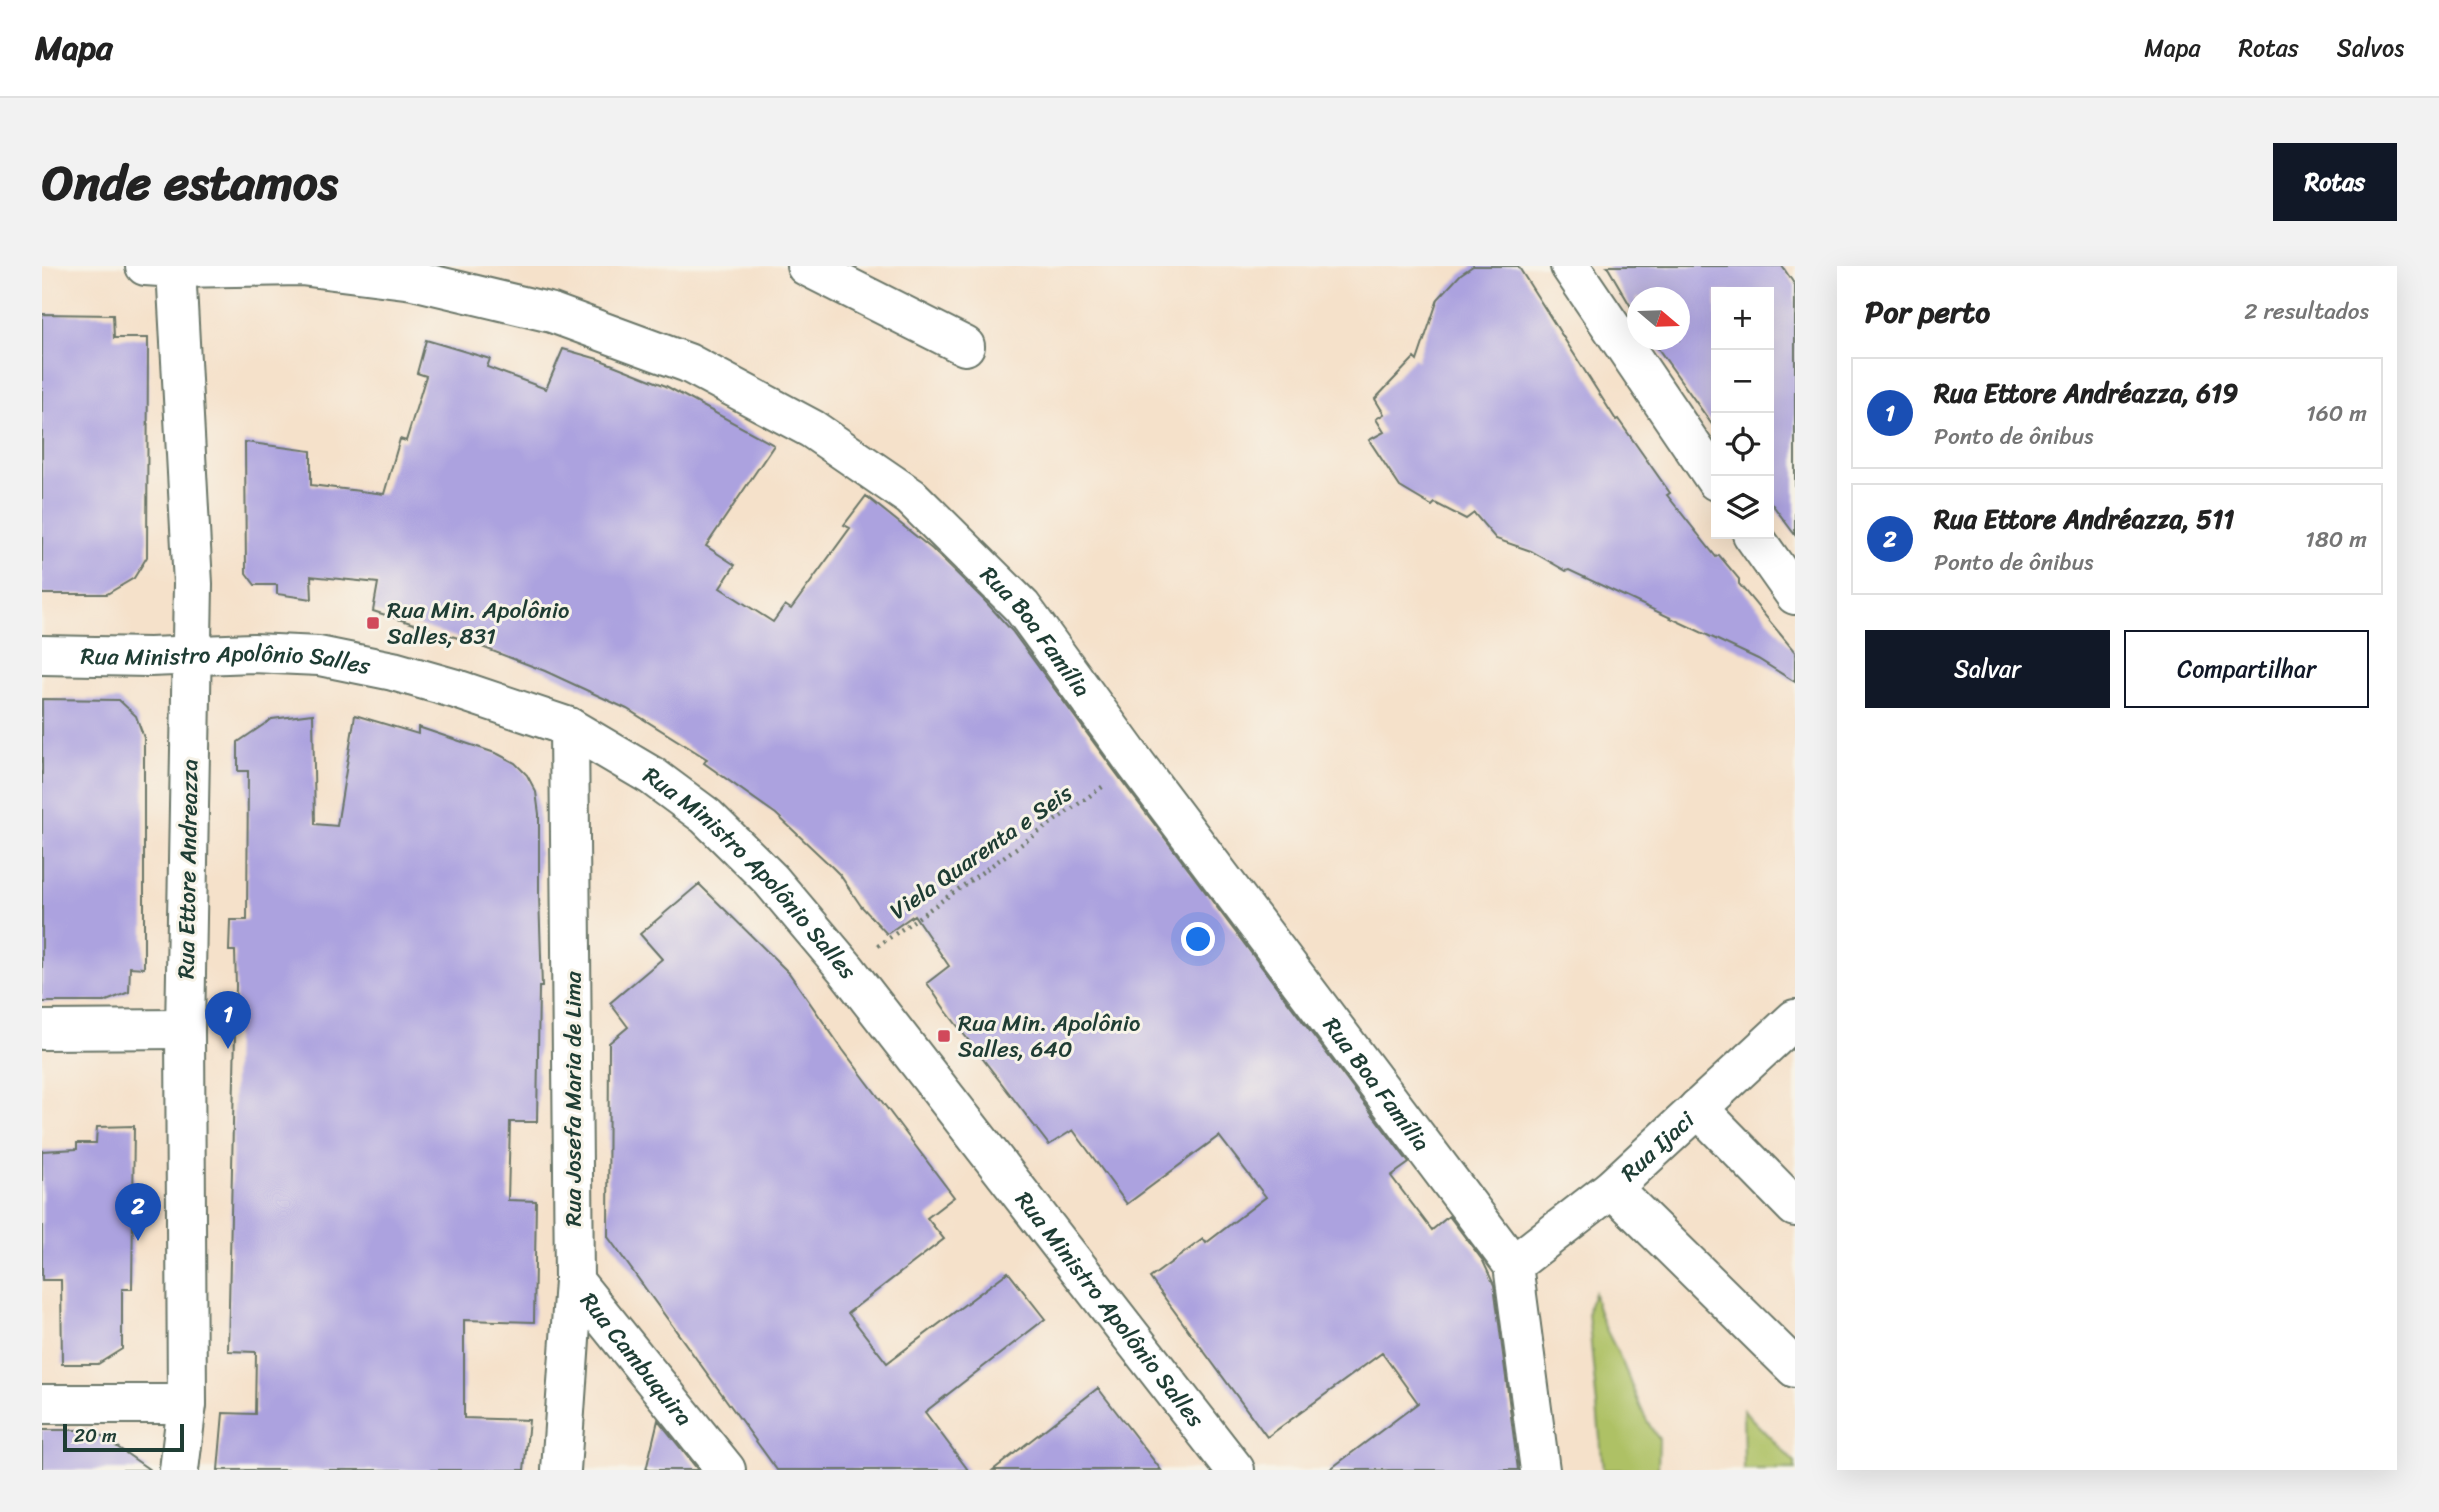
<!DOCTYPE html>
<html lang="pt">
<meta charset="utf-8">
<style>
:root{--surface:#fff;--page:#f2f2f2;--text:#222;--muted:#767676;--line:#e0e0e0;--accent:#111827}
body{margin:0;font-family:Sriracha,sans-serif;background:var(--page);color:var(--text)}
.controls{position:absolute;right:21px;top:21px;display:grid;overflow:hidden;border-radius:0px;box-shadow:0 7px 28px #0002}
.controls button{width:63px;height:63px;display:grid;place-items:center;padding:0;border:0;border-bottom:2px solid var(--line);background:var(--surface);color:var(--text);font:35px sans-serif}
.compass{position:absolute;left:1585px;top:21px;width:63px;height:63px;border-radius:50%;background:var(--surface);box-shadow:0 7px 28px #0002;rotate:109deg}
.scale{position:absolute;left:21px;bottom:18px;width:121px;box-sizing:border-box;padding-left:7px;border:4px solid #1f3d34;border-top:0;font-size:19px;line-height:24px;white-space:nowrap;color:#1f3d34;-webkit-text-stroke:5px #f7f3e8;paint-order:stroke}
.you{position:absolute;left:1157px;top:674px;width:24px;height:24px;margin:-18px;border:5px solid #fff;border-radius:50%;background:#1a73e8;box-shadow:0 0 0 10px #1a73e833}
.badge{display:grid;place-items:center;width:46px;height:46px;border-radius:50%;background:var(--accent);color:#fff;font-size:23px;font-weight:700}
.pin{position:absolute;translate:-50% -58px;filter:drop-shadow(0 2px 4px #0008)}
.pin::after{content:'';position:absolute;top:37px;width:24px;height:21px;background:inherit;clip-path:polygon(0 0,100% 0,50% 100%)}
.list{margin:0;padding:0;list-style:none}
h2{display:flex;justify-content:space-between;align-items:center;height:91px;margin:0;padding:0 28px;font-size:30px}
h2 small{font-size:23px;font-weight:400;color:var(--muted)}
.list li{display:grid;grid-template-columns:46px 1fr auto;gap:21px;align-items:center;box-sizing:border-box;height:112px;margin:0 14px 14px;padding:0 14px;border:2px solid var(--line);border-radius:0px}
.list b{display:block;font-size:26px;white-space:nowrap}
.list p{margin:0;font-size:23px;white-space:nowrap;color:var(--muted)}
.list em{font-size:23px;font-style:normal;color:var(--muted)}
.actions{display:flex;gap:14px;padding:21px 28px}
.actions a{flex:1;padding:16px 0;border:2px solid var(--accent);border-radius:0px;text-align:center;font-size:24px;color:var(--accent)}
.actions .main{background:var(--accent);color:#fff}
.icon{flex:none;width:38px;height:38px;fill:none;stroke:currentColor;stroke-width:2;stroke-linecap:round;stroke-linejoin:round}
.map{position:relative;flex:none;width:1753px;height:1204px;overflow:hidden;border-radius:0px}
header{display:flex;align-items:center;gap:42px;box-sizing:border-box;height:98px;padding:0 35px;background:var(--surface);border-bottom:2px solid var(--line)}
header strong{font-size:33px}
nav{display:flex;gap:38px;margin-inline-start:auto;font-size:24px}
.intro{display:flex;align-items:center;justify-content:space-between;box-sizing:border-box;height:168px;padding:0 42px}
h1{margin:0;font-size:49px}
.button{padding:18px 32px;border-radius:0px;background:var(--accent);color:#fff;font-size:24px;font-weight:700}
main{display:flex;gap:42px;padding:0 42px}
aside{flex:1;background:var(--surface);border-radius:0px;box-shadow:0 7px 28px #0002}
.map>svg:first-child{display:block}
</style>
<header>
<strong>Mapa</strong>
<nav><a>Mapa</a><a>Rotas</a><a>Salvos</a></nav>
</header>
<div class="intro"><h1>Onde estamos</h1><a class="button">Rotas</a></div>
<main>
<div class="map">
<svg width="1753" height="1204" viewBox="0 0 1753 1204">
<rect width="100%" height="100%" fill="#f7f3e8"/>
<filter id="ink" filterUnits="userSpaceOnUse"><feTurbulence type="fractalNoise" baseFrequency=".0143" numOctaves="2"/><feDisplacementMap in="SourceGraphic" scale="14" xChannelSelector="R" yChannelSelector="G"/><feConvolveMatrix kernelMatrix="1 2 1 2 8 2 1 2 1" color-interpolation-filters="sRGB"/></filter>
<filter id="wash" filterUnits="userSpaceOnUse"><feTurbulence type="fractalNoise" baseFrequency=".00686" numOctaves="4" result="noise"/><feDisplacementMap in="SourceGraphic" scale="28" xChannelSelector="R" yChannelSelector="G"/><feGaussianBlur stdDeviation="1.57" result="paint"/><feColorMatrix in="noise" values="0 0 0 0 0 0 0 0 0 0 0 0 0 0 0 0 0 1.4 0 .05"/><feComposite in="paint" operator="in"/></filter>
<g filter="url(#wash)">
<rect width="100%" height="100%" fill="#f5e1ca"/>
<path fill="#aec165" stroke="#667f4c" stroke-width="2" d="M 1552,1027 C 1556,1054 1571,1074 1581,1098 C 1592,1123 1600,1152 1617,1173 L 1616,1204 L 1561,1204 L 1546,1047 L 1547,1039 Z
M 1701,1144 L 1753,1197 L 1753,1204 L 1702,1204 Z"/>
<g id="blocks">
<path fill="#aca2df" d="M 1431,0 L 1476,0 L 1574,154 L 1576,153 L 1628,227 L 1625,229 L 1674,291 L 1677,289 L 1697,313 L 1697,318 L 1753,386 L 1753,416 L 1716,393 L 1527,304 L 1524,305 L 1489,285 L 1454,273 L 1432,247 L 1424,253 L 1393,237 L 1390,240 L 1358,221 L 1327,174 L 1342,166 L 1334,153 L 1342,148 L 1333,133 L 1372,92 L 1375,95 L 1396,33 L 1419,8 Z
M 1565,0 L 1740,0 L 1753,19 L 1753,269 L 1727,234 L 1727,26 L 1674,26 L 1674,164 L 1610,74 L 1637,74 L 1637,32 L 1595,32 L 1595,51 Z
M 0,48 L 71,49 L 72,72 L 106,72 L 105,291 L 92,312 L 65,328 L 0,328 Z
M 384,74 L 448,93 L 445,101 L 504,123 L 521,83 L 556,93 L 624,120 L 732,179 L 664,280 L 693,299 L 678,322 L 731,356 L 743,339 L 749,343 L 808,262 L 802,259 L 824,230 L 890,283 L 942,334 L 970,365 L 1077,511 L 1367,897 L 1349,910 L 1390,964 L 1407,950 L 1441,995 L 1452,1019 L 1476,1204 L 1287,1204 L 1376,1137 L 1340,1087 L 1225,1171 L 1108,1012 L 1161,973 L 1164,977 L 1224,931 L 1177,870 L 1085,938 L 1031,864 L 1007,879 L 904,745 L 885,717 L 907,700 L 872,649 L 845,668 L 819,640 L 798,609 L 790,601 L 734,548 L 662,497 L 665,493 L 585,443 L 503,405 L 419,373 L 331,345 L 336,317 L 269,310 L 270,333 L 235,328 L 235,319 L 213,319 L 204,307 L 203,176 L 269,185 L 269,219 L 342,228 L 358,173 L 364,175 L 384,110 L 375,107 Z
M 0,433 L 77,434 L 94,450 L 102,472 L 102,702 L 88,701 L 87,726 L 62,736 L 0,736 Z
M 271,448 L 273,558 L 295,560 L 313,449 L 376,468 L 376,461 L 456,488 L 473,497 L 485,509 L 494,526 L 497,548 L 497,629 L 500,721 L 497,721 L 495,856 L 468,856 L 466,934 L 494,935 L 492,1056 L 422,1054 L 422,1152 L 487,1154 L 482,1204 L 176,1204 L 181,1147 L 213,1148 L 214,1086 L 186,1085 L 194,720 L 193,685 L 187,685 L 188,654 L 205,654 L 206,505 L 196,505 L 196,476 L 230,453 Z
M 657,618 L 747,707 L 801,784 L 912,931 L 885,952 L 902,973 L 806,1047 L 845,1097 L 966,1006 L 1003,1053 L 883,1146 L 926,1204 L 735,1204 L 566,971 L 567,777 L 586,761 L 568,737 L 620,693 L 598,668 Z
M 92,860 L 90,1023 L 80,1023 L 80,1083 L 56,1098 L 20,1098 L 19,1014 L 0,1014 L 0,885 L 35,883 L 35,877 L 54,877 L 55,861 Z
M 1056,1122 L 1119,1204 L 951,1204 Z
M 616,1154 L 656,1204 L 604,1204 Z
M 0,1164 L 51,1164 L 108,1204 L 0,1204 Z"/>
</g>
</g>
<g filter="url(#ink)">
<use href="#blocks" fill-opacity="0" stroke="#6a7668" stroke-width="2"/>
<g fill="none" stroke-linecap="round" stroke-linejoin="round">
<g stroke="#6a7668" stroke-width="42">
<g id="minor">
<path id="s1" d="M 103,0 L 134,2 L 259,0 L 371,14 L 510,47 L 646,97 L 770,163 L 869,231 L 980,341 L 1094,498 L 1471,999 L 1498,1204"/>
<path d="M 131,0 L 134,2 L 151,318 L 143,763 L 145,1138 L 137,1204"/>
<path d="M 764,0 L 923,80"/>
<path d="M 1528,0 L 1674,215"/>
<path d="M 1710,268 L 1753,329"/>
<path id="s2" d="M 0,389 L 107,391 L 211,387 L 277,390 L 351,405 L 414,423 L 527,461 L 610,510 L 664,550 L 729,614 L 804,703 L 1193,1204"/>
<path d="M 0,764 L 143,763"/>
<path d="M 1656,842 L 1753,941"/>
<path d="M 1570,922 L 1753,1102"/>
<path id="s3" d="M 1471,999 L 1570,922 L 1753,753"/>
<path id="s4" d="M 532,1015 L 684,1204"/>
<path d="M 0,1138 L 145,1138"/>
<path d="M 519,1204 L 532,1015 L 527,461"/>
</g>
</g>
<path stroke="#6a7668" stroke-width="4.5" stroke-dasharray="2 5" stroke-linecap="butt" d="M 836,680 L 1063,519"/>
<use href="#minor" stroke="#fff" stroke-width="38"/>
</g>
</g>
<g fill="#d1495b" stroke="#f7f3e8" stroke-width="2.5">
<rect x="324" y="350" width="14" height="14" rx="3.5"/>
<rect x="895" y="763" width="14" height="14" rx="3.5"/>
</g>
<g text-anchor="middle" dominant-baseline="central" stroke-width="6" stroke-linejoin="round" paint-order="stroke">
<g font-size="23" fill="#1f3d34" stroke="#f7f3e8" text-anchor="start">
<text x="345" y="344">Rua Min. Apolônio<tspan x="345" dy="26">Salles, 831</tspan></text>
<text x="916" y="757">Rua Min. Apolônio<tspan x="916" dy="26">Salles, 640</tspan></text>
</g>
<g font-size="23" fill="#1f3d34" stroke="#f7f3e8">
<text stroke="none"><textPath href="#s1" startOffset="1001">Rua Boa Família</textPath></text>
<text stroke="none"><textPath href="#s2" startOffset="184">Rua Ministro Apolônio Salles</textPath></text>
<text transform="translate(939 586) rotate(-35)">Viela Quarenta e Seis</text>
<text transform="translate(146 603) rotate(-89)">Rua Ettore Andreazza</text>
<text stroke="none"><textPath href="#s2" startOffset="772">Rua Ministro Apolônio Salles</textPath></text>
<text stroke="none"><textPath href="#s1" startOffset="1568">Rua Boa Família</textPath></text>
<text transform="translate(531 833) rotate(-90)">Rua Josefa Maria de Lima</text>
<text stroke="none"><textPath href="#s3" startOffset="187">Rua Ijaci</textPath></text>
<text stroke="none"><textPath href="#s2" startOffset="1339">Rua Ministro Apolônio Salles</textPath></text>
<text stroke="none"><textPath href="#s4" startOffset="100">Rua Cambuquira</textPath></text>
</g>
</g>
</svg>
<div class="controls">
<button>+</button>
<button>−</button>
<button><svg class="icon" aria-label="locate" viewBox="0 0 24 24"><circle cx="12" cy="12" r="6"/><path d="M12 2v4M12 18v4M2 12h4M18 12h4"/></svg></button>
<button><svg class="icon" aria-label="layers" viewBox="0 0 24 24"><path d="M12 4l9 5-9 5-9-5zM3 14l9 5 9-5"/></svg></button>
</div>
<svg class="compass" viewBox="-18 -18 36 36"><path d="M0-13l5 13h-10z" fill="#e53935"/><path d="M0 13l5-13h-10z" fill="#767676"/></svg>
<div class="scale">20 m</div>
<div class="you"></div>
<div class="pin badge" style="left:186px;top:783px;background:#1a4fb4">1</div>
<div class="pin badge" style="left:96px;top:975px;background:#1a4fb4">2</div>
</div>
<aside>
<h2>Por perto<small>2 resultados</small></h2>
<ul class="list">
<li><span class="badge" style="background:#1a4fb4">1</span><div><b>Rua Ettore Andréazza, 619</b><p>Ponto de ônibus</p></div><em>160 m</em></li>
<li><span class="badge" style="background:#1a4fb4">2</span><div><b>Rua Ettore Andréazza, 511</b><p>Ponto de ônibus</p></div><em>180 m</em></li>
</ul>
<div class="actions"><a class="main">Salvar</a><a>Compartilhar</a></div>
</aside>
</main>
